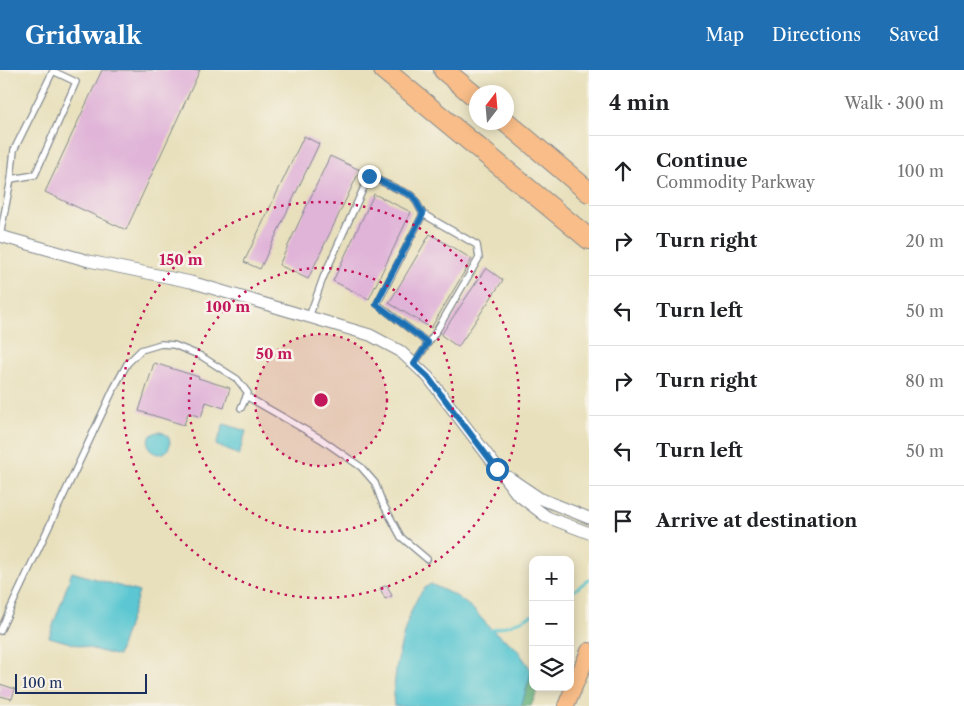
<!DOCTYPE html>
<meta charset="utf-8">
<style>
:root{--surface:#fff;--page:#f6f6f6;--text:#202124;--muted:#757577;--line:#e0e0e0;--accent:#1f6fb2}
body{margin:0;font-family:"Libre Caslon Text",serif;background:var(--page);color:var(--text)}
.controls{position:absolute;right:15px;bottom:15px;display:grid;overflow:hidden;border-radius:10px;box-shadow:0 2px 12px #0003}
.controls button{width:45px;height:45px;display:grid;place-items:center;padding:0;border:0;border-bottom:1px solid var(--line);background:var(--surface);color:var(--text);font:25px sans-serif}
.compass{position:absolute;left:469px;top:15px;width:45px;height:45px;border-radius:50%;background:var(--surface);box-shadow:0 2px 12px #0003;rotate:16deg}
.scale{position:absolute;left:15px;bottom:12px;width:132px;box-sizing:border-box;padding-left:5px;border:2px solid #1b2f5e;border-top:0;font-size:14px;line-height:18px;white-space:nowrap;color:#1b2f5e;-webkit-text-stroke:4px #f7f3e8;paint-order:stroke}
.stop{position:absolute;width:15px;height:15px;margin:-11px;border:4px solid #1f6fb2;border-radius:50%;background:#fff}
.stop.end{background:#1f6fb2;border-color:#fff;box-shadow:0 1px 5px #0008}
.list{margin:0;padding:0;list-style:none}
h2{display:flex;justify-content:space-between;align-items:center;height:65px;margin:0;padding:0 20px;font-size:21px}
h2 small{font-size:16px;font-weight:400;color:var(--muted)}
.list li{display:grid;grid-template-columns:32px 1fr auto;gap:15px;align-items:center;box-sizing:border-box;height:70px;padding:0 20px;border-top:1px solid var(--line)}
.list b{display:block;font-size:19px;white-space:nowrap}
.list p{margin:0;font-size:16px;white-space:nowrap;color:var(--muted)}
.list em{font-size:16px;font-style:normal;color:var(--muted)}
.icon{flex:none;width:28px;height:28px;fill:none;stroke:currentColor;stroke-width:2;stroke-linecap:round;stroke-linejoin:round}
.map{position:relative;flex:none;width:589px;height:636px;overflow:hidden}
header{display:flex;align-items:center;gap:30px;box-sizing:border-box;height:70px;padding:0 25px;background:var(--accent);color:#fff}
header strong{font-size:24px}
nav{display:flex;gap:28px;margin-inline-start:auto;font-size:18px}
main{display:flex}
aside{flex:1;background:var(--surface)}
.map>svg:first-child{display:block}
</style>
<header>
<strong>Gridwalk</strong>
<nav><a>Map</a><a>Directions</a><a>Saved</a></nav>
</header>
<main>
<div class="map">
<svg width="589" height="636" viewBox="0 0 589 636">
<rect width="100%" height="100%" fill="#f7f3e8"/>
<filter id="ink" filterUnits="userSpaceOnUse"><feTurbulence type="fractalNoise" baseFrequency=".02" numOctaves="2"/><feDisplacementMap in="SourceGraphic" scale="10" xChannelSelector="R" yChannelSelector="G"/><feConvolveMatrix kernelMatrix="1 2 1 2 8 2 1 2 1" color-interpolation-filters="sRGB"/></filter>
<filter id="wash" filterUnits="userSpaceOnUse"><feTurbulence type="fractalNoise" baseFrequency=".0096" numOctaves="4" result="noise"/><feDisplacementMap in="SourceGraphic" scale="20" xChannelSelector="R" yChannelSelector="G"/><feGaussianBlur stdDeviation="1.12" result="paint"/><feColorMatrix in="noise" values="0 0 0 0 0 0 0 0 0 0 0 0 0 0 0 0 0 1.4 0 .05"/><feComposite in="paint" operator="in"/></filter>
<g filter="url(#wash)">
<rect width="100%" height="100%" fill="#e8e0bc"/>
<path fill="#66b17a" stroke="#40706c" d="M 532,601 L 533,617 L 539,617 L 531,636 L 521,636 Z"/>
<path fill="#5bc7d2" stroke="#3b7b98" d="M 224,354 L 246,361 L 239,385 L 216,375 Z
M148 373a11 11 0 1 1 22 0a11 11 0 1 1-22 0Z
M 72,502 L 139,522 L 118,586 L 49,567 Z
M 431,514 L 456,526 L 472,538 L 492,560 L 516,578 L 532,601 L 521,636 L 394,636 C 391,611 407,523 431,514 Z"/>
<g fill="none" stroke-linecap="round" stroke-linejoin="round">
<path stroke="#5bc7d2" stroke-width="2.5" d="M 570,524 L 589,509
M 492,560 L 512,554 L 533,545"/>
</g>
<g id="blocks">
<path fill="#e0b3d8" d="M 102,0 L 200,0 L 126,160 L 45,122 Z
M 304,66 L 319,74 L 260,199 L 244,192 Z
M 330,86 L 360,100 L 308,209 L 279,195 Z
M 374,124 L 411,142 L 369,229 L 333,211 Z
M 430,164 L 472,189 L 431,258 L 389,233 Z
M 486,198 L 503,210 L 458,277 L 441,265 Z
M 154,293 L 199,307 L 198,308 L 230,318 L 224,338 L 206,332 L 201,347 L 188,343 L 184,355 L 139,341 Z
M 387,515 L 392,526 L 385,529 L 380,518 Z
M 0,614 L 15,619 L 12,629 L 0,626 Z"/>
</g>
</g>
<g filter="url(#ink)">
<use href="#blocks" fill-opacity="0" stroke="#82888d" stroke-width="1"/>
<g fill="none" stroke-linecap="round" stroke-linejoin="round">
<g stroke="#82888d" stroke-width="8">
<path id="lane" d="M 423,144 L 377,234 L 428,273
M 0,166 L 11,109 L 14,80 L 53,1 L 76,12 L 35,105 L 11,109
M 309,247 L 323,208 L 369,106 L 413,126 L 423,144 L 477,175 L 479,188 L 437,260 L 414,294
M 246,326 L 321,369 L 361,397 L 375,413 L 382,432 L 401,467 L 427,489
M 0,561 L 114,318 L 127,294 L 141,280 L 161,274 L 174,275 L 201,286 L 237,309 L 248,323 L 241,338"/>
</g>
<g stroke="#82888d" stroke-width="13">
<path id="street" d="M 0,166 L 89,191 L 191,212 L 370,265 L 400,281 L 428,307 L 517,424 L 547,447 L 589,463
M 508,407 L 539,428 L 589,448"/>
</g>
<g stroke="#82888d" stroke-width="18">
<path id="primary" d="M 566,636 L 589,581"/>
</g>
<g stroke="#82888d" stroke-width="22">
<path id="highway" d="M 384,0 L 589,169
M 444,0 L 477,28
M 506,52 L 589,122"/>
</g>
<use href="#lane" stroke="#fff" stroke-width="5.5"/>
<use href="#street" stroke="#fff" stroke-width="11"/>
<use href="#primary" stroke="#f8bd88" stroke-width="16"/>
<use href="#highway" stroke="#f8bd88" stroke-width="20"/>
</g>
</g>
<g fill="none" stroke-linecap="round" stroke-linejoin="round" filter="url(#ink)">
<path stroke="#1f6fb2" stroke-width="6" d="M 369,106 L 413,126 L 423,144 L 376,234 L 428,273 L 414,294 L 428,307 L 497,399"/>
</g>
<circle cx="321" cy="330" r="66" fill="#c2185b" fill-opacity=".12"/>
<g fill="none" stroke="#c2185b" stroke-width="2.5" stroke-dasharray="2.5 5">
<circle cx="321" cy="330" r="66"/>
<circle cx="321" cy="330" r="132"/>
<circle cx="321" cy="330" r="198"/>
</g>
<circle cx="321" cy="330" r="8" fill="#c2185b" stroke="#f7f3e8" stroke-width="2.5"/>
<g font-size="15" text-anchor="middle" font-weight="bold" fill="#c2185b" stroke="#f7f3e8" stroke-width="5" stroke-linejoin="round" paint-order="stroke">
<text x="181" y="195">150 m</text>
<text x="228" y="242">100 m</text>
<text x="274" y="289">50 m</text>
</g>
</svg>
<div class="controls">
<button>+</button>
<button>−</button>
<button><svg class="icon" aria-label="layers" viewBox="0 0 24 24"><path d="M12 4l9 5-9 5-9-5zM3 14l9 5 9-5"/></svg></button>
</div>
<svg class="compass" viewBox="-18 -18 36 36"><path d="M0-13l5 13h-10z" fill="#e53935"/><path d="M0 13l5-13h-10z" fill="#757577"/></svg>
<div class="scale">100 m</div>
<div class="stop" style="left:497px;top:399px"></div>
<div class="stop end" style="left:369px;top:106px"></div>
</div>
<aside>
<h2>4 min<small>Walk · 300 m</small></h2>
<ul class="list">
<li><svg class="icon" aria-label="ahead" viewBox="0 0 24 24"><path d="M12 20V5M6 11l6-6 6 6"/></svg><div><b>Continue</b><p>Commodity Parkway</p></div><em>100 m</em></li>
<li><svg class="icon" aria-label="right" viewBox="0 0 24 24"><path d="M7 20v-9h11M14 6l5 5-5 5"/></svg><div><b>Turn right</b></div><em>20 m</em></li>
<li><svg class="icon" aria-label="left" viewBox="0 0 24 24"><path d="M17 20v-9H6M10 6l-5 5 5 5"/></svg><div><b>Turn left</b></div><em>50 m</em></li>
<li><svg class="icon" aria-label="right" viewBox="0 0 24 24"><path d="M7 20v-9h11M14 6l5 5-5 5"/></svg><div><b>Turn right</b></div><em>80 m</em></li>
<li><svg class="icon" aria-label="left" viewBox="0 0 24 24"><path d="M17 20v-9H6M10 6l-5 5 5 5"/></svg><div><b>Turn left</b></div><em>50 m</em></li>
<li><svg class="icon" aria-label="arrive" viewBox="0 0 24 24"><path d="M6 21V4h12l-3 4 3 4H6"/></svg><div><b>Arrive at destination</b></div></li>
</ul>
</aside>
</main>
